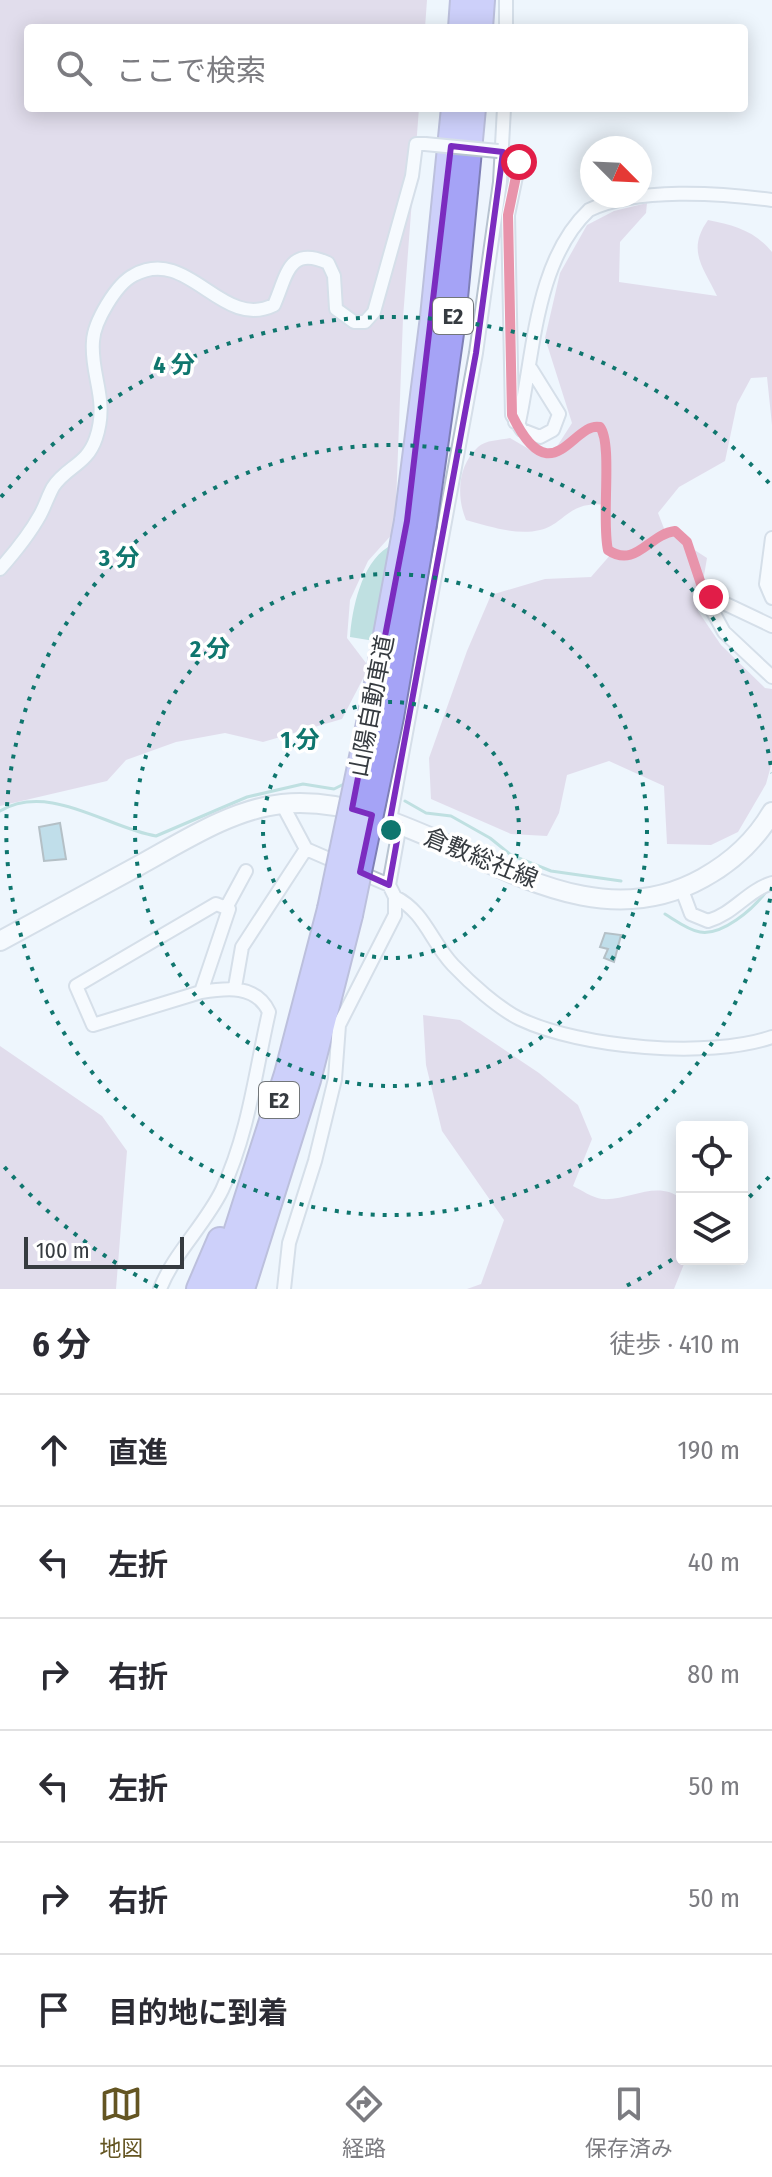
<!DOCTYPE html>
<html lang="ja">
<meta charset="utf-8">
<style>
:root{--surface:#fff;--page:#f7f7f7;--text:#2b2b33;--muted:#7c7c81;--line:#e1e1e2;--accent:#645522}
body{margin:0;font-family:"Fira Sans Condensed","Noto Sans JP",sans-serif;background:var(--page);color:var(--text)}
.controls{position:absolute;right:24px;bottom:24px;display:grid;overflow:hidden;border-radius:8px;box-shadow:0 4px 20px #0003}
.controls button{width:72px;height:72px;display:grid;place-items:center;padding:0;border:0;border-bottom:2px solid var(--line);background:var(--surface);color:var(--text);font:40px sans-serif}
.compass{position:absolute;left:580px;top:136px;width:72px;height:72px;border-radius:50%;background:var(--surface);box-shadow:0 4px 20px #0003;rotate:114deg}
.scale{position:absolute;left:24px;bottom:20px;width:160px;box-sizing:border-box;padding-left:8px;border:4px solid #363b40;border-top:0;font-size:22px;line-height:28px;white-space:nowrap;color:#363b40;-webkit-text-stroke:6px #fff;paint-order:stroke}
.stop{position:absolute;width:24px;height:24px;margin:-18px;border:6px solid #e11d48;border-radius:50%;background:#fff}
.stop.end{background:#e11d48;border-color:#fff;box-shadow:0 2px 8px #0008}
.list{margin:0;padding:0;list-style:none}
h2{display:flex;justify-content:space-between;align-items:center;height:104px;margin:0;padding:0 32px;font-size:34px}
h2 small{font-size:26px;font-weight:400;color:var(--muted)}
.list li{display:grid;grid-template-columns:52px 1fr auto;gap:24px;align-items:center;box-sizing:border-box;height:112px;padding:0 32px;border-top:2px solid var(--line)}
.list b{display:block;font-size:30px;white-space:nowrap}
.list em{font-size:26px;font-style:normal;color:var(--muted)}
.icon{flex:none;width:44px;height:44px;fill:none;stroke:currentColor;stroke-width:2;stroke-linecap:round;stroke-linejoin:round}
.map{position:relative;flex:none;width:772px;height:1289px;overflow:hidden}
.search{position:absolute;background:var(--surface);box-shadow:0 4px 20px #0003;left:24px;right:24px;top:24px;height:88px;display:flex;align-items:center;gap:20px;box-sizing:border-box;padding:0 28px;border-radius:8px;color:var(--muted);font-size:30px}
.sheet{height:776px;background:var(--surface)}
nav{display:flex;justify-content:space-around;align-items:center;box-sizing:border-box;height:112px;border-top:2px solid var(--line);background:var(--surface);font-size:22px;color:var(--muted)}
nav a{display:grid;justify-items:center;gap:4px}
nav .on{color:var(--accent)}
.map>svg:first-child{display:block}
</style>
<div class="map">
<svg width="772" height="1289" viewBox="0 0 772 1289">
<rect width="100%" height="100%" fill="#eef5fd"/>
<path fill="#d1bfd8" d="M 0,0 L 427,0 L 425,28 L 28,28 L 28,108 L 419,108 L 403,318 L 395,531 L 368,561 L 350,600 L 347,638 L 369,667 L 342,719 L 263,742 L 225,733 L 176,742 L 126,760 L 107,781 L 0,806 Z
M 647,203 L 646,213 L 620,242 L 619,282 L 717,296 C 704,268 686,251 708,220 C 734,225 755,231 772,252 L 772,425 L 767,377 L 751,378 L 737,404 L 725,461 L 679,487 L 658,513 L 665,531 L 707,558 L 698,611 L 721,645 L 765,688 L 772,689 L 772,762 L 766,784 L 738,832 L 711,845 L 667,844 L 664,786 L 609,761 L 567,775 L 559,813 L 547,836 L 511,834 L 431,799 L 429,758 L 467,651 L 491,595 L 545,579 L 591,577 L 612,553 L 608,505 C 567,500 566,524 540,530 C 516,536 489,526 466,520 C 456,496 458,465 478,447 C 485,440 501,440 510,438 L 534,452 L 556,448 L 572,423 L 545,338 L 560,273 L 587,225 L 614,211 Z
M 423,1015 L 460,1020 L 539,1073 L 578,1105 L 592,1139 L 573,1186 C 581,1190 593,1198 602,1199 C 631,1201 656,1179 682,1199 L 682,1259 L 686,1259 L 674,1289 L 467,1289 L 481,1284 L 504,1220 L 442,1131 L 426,1065 Z
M 0,1046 L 102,1116 L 127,1151 L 116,1289 L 0,1289 Z"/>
<path fill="#86c5bf" d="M 436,537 L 417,648 L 350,637 C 352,609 361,564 388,547 C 399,540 423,540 436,537 Z"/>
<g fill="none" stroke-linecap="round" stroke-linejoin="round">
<path stroke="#86c5bf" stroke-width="3" d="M 405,801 L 426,813 L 451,816 L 490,838 L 511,855 L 551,871 L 621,881
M 0,811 C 49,782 108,828 156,836 L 247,797 L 303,784 L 334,789 L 344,784
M 665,914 C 675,920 688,930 700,932 C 722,936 753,909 765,893"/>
</g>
<path fill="#87c0d3" stroke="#6d7e84" stroke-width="2" d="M 60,823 L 66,859 L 44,861 L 39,827 Z
M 605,933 L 621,935 L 614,962 L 604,958 L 608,949 L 600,947 Z"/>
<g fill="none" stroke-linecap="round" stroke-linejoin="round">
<g stroke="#b7c3d0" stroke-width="16">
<path id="street" d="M 506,28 L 506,0
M 498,151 L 510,153 L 519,162 L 508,215 L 512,415 L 522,430 L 540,437 L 553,430 L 559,414 L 531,369
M 515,422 L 519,422 C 534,353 535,261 589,210 C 637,187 720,193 772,200
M 772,538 L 766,584 L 772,598
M 0,569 C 15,552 29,535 40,515 C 45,506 48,496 53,487 C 67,466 87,465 96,438 C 109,399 90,375 93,341 C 94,322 116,284 134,275 C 189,245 221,331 274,305 C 287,276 288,245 328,263 L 334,276 L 336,309 L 354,322 L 365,322 L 374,312 L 412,176 L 416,144 L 425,144
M 772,626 L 711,597 L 706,599 L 724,632 L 772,677
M 282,804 L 306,849 L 389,885
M 390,820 L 476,353 L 500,182 L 504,108
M 682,890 L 691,914 L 708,921 C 733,914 747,891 772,883
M 395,897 C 425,912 431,942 453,965 C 470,983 498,1008 520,1019 C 581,1048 709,1059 772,1037
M 216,904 L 229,909 L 201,992 L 93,1025 L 76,986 Z
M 226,908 L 246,871
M 235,987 L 242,947 L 306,849
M 160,1289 C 174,1253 205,1225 222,1190 C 249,1132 255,1073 269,1012 C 256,984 226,988 201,992
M 284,1289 L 289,1243 L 315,1161 L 335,1079 L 339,1025 L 395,915 L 395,897 L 389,885 L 400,824"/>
</g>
<g stroke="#b7c3d0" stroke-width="22">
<path id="secondary" d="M 0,941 C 46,916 92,891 138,866 C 182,842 232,809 282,804 C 427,789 560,958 703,878 C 732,862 755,841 772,812"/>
</g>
<g stroke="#7e7fb6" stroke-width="28">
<path id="highway" d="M 461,28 L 463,0
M 480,28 L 482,0
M 407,521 L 433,317 L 454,108
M 424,524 L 453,319 L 473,108
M 199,1289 L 220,1240
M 218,1289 L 287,1074 L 330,909
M 242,1289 L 308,1080 L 350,915"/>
</g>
<path stroke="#90969d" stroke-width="2" stroke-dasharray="6 4" stroke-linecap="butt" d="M 530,446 C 565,469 577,422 600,427 C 613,443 601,521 608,550 C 636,570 649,534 675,531 L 687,542 L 702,587"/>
<use href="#street" stroke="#fff" stroke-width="12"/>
<use href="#secondary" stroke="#fff" stroke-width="18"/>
<use href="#highway" stroke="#a5a3f6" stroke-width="24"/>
<g stroke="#b7c3d0" stroke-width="16" stroke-linecap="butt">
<path id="street-bridge" d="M 425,144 L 498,151"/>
</g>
<g stroke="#7e7fb6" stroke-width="28" stroke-linecap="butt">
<path id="highway-bridge" d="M 330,909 L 374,700 L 407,521
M 350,915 L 391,717 L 424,524"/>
</g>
<use href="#street-bridge" stroke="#fff" stroke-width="12"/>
<use href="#highway-bridge" stroke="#a5a3f6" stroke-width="24"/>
</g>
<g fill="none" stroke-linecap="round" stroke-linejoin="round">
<path stroke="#e11d48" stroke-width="10" d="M 519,162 L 508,215 L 512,415 C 552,497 573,421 600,427 C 613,444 601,520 608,550 C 636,569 649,534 675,531 L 687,542 L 706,599 L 711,597"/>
</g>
<path d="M0 0H772V1289H0ZM 451,146 L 503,152 L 476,353 L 390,820 L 400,824 L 389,885 L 360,872 L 372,815 L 352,809 L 407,521 Z" fill="#eef5fd" fill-opacity=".55" fill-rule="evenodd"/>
<path fill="none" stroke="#7b2cbf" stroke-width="6" stroke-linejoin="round" d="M 451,146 L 503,152 L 476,353 L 390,820 L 400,824 L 389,885 L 360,872 L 372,815 L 352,809 L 407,521 Z"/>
<g fill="none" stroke="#0f766e" stroke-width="4" stroke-dasharray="4 8">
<circle cx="391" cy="830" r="128"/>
<circle cx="391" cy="830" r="256"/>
<path d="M772 887A385 385 0 1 1 772 773"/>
<path d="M769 1177A513 513 0 0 1 744 1202M682 1253A513 513 0 0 1 624 1287M158 1287A513 513 0 0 1 1 1163M1 497A513 513 0 0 1 769 483"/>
</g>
<g text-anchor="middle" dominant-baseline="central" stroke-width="7" stroke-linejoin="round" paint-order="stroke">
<g fill="#fff" stroke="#727679" stroke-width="2">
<rect x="433" y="298" width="40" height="36" rx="6"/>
<rect x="259" y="1082" width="40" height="36" rx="6"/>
</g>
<g font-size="22" font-weight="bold" fill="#363b40">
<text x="453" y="316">E2</text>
<text x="279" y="1100">E2</text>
</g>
<g font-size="24" fill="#363b40" stroke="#fff">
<text transform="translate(372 706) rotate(-79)">山陽自動車道</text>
<text transform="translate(481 858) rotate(22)">倉敷総社線</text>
</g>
</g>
<circle cx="391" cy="830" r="12" fill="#0f766e" stroke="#fff" stroke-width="4"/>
<g font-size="24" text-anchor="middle" font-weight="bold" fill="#0f766e" stroke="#fff" stroke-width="7" stroke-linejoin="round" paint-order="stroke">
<text x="174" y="373">4 分</text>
<text x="119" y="566">3 分</text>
<text x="210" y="657">2 分</text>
<text x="300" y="748">1 分</text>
</g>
</svg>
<div class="controls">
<button><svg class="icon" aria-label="locate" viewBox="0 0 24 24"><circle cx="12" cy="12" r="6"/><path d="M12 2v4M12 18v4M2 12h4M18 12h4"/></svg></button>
<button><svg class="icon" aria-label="layers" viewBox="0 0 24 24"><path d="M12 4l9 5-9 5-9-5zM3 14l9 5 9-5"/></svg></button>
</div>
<svg class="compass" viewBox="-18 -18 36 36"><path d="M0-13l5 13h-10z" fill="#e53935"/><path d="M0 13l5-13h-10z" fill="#7c7c81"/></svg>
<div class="scale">100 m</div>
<div class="stop" style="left:519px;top:162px"></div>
<div class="stop end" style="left:711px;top:597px"></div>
<div class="search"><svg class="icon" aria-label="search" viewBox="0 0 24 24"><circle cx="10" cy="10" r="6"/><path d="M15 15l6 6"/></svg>ここで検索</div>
</div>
<section class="sheet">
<h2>6 分<small>徒歩 · 410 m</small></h2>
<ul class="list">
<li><svg class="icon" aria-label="ahead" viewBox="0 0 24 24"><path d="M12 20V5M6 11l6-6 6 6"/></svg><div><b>直進</b></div><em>190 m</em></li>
<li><svg class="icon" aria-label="left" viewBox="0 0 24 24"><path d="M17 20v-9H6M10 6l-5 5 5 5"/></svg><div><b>左折</b></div><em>40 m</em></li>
<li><svg class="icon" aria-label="right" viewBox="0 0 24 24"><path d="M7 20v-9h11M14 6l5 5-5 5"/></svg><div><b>右折</b></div><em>80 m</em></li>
<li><svg class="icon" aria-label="left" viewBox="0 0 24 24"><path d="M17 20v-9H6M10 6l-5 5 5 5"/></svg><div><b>左折</b></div><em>50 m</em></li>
<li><svg class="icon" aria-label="right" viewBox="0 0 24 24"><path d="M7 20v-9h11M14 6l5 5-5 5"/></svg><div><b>右折</b></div><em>50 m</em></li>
<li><svg class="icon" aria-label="arrive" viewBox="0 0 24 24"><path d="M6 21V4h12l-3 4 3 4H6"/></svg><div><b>目的地に到着</b></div></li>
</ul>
</section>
<nav>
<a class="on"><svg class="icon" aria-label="map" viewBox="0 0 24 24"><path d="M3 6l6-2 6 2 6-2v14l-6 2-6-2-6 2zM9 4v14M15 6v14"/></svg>地図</a>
<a><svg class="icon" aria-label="directions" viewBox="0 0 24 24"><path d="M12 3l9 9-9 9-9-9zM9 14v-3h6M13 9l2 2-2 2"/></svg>経路</a>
<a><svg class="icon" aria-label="saved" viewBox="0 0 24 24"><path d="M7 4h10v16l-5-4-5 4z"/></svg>保存済み</a>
</nav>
